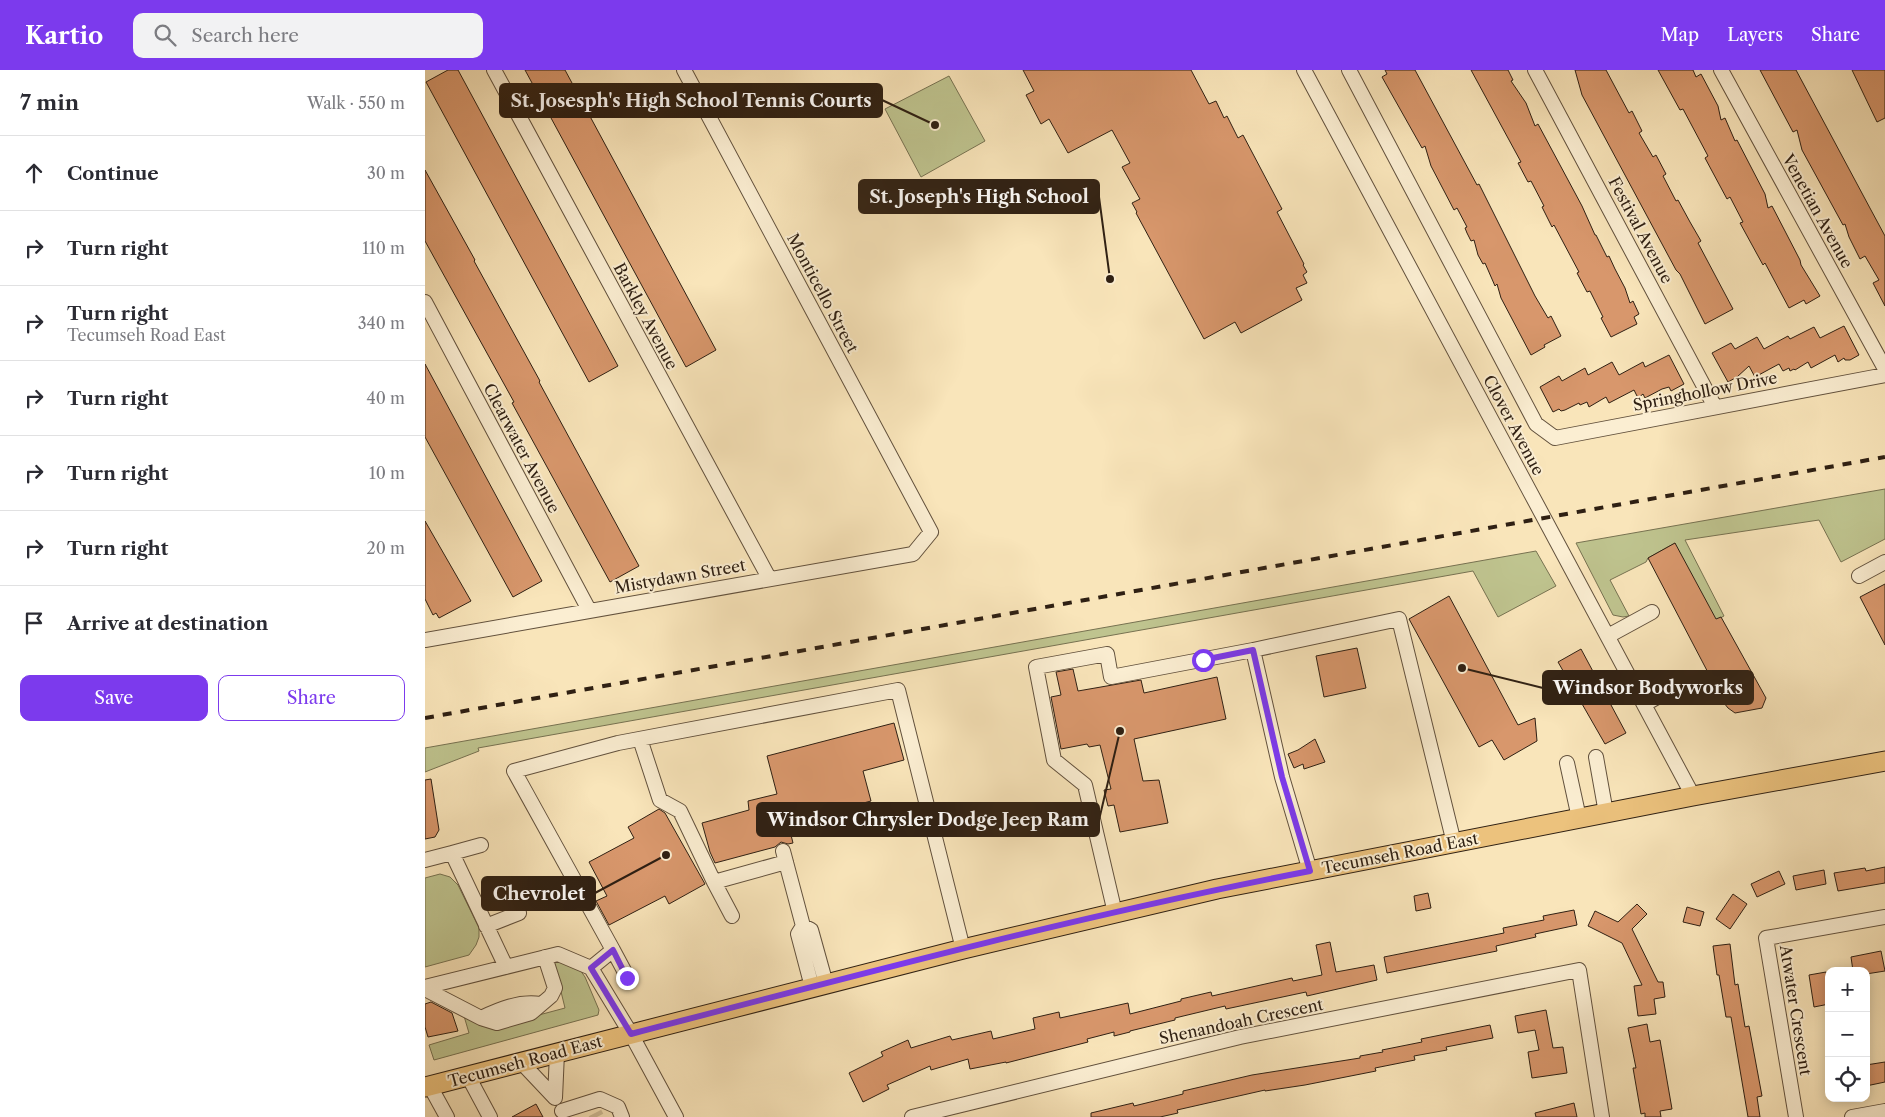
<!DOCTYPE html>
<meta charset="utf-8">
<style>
:root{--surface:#fff;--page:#f2f2f3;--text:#2b2b33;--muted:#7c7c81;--line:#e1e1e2;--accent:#7c3aed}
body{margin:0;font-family:"Libre Caslon Text",serif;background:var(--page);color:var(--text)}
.controls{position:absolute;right:15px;bottom:15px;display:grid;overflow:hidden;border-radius:10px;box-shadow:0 2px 12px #0003}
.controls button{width:45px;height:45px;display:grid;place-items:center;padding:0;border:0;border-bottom:1px solid var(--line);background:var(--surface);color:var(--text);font:25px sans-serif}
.stop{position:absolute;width:15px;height:15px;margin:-11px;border:4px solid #7c3aed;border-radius:50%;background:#fff}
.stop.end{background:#7c3aed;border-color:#fff;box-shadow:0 1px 5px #0008}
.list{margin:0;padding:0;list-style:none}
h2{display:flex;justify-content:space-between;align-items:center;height:65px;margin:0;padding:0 20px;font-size:21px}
h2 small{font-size:16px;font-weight:400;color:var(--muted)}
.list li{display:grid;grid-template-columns:32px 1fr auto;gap:15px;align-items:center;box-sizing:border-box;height:75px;padding:0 20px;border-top:1px solid var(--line)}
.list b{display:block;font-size:19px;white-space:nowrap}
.list p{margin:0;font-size:16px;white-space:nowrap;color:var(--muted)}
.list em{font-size:16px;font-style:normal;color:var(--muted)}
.actions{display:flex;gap:10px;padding:15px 20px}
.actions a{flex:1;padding:11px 0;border:1px solid var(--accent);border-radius:10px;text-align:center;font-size:18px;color:var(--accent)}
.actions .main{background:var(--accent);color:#fff}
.icon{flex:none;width:28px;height:28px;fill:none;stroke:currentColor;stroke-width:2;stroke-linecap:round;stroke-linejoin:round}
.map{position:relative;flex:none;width:1460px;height:1047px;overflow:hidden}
header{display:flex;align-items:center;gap:30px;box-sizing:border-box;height:70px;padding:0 25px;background:var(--accent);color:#fff}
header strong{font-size:24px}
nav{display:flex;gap:28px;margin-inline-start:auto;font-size:18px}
.search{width:350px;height:45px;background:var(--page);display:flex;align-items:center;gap:12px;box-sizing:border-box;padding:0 18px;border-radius:10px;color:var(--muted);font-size:19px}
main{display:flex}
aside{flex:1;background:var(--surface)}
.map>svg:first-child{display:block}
</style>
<header>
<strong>Kartio</strong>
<div class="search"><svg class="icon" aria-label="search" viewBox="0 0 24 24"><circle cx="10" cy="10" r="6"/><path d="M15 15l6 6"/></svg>Search here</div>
<nav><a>Map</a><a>Layers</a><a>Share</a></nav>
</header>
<main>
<aside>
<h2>7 min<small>Walk · 550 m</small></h2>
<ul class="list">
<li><svg class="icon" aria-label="ahead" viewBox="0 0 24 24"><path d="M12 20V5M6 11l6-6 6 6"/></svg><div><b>Continue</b></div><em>30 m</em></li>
<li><svg class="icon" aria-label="right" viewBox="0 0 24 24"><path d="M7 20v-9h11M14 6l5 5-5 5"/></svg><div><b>Turn right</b></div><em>110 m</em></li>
<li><svg class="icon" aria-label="right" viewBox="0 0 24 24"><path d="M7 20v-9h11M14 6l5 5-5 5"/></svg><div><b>Turn right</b><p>Tecumseh Road East</p></div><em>340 m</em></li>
<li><svg class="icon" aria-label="right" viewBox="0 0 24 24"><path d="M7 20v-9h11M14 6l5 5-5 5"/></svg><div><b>Turn right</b></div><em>40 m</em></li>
<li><svg class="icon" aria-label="right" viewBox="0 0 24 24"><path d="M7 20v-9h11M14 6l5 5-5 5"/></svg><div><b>Turn right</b></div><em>10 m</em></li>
<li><svg class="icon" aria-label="right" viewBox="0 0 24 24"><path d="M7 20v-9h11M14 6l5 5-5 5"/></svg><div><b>Turn right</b></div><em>20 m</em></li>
<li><svg class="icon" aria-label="arrive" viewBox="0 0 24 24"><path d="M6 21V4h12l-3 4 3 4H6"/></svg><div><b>Arrive at destination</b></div></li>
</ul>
<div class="actions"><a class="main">Save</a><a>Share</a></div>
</aside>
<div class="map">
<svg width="1460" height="1047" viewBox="0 0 1460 1047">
<rect width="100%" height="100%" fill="#f9e5ba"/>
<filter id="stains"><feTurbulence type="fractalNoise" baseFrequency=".004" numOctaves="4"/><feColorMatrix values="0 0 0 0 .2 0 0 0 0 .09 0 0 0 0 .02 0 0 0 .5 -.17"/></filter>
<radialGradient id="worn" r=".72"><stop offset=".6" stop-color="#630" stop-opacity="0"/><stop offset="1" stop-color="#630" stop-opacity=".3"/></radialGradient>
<path fill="#bfc48f" stroke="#777251" d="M 524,6 L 560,71 L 496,107 L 460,39 Z
M 1460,419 L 1460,469 L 1416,492 L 1394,450 L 1260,470 L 1299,546 L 1264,564 L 1250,473 L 1223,488 L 1221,492 L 1185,510 L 1204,546 L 1198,547 L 1188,545 L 1151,473 Z
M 1111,481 L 1131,516 L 1073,547 L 1048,501 L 53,678 L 54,681 L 0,702 L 0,678 Z
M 15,804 L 25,807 L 33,815 L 54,858 L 54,867 L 51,875 L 44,885 L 0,897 L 0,808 Z
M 128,889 L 151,894 L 160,907 L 174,940 L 173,945 L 9,990 L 4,975 L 44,963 L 39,946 L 57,956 L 69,957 L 140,938 Z"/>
<path fill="#d8976c" stroke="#2f2013" d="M 23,0 L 33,0 L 193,296 L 164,312 L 1,12 Z
M 100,0 L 140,0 L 291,280 L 261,297 Z
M 598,0 L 766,0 L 784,34 L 791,31 L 799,48 L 802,46 L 813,68 L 818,65 L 857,139 L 852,142 L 879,194 L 878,195 L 882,202 L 878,205 L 882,213 L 871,218 L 877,230 L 816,263 L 810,252 L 779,269 L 711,143 L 712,142 L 707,133 L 715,129 L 697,97 L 705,93 L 687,60 L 643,83 L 624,49 L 616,54 L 601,25 L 609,21 Z
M 960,0 L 990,0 L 1052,115 L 1054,114 L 1110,226 L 1123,248 L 1126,246 L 1136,266 L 1119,275 L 1120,277 L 1106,285 L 1076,228 L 1072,214 L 1070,216 L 1060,193 L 1058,194 L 1053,185 L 1049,170 L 1046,171 L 1042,163 L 1040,158 L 1042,157 L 1032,138 L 1029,140 L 1006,96 L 1000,76 L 997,78 L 957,7 L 962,4 Z
M 1046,0 L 1083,0 L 1088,10 L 1086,11 L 1101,33 L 1110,56 L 1113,54 L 1157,136 L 1170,165 L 1171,165 L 1182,187 L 1184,186 L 1190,199 L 1200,218 L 1205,233 L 1208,231 L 1214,244 L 1209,247 L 1212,254 L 1186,267 L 1176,248 L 1178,247 L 1165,221 L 1162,222 L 1152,203 L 1154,202 L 1129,155 L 1127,157 L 1117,137 L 1119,136 L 1106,111 L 1103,112 L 1093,93 L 1096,92 Z
M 1150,0 L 1181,0 L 1204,43 L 1207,41 L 1217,61 L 1214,63 L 1228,87 L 1231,85 L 1241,104 L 1238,106 L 1251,131 L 1253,130 L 1265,152 L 1276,171 L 1273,173 L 1308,239 L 1280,254 L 1255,204 L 1251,200 L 1157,25 Z
M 1233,0 L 1268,0 L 1271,7 L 1276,4 L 1293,36 L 1296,50 L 1300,48 L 1310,71 L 1312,70 L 1340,124 L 1343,138 L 1347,136 L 1375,190 L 1376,195 L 1395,226 L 1381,234 L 1379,230 L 1364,238 L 1340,193 L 1338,195 L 1315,153 L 1318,152 L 1305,127 L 1302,129 L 1280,88 L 1283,86 L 1258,39 L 1255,40 Z
M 1335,0 L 1371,0 L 1446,140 L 1460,166 L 1460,236 L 1448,213 L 1454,210 L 1440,186 L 1435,189 L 1424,167 L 1420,154 L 1418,155 L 1377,80 L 1372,60 L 1368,62 Z
M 1427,0 L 1460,0 L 1460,48 L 1452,52 Z
M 0,100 L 50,190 L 49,191 L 115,311 L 114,312 L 214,496 L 185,512 L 87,333 L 89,332 L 0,171 Z
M 1419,256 L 1434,285 L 1425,290 L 1420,290 L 1419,288 L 1413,292 L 1410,285 L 1386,298 L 1383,292 L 1370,300 L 1369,299 L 1365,301 L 1364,298 L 1358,301 L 1354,294 L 1330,307 L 1324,296 L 1312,307 L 1303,312 L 1287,283 L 1306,273 L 1310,279 L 1332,267 L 1339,279 L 1363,266 L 1365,269 L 1389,257 L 1395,268 Z
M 1244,285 L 1259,314 L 1246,321 L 1244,317 L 1237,319 L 1220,328 L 1218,324 L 1213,328 L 1209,320 L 1184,333 L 1181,327 L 1164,337 L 1162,332 L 1155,335 L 1154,333 L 1140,340 L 1136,341 L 1134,339 L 1128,342 L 1115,317 L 1134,306 L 1137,311 L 1160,298 L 1163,305 L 1187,292 L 1194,305 L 1218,292 L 1220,297 Z
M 0,294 L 117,511 L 88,527 L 0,367 Z
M 0,451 L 46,531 L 14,548 L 11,543 L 8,545 L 0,529 Z
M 1250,473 L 1291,549 L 1296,547 L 1341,628 L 1337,638 L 1310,643 L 1303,638 L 1299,633 L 1223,488 Z
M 1460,514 L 1460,575 L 1435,527 Z
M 1024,526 L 1093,655 L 1110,648 L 1112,671 L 1079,690 L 1067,670 L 1054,677 L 984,549 Z
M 932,578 L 941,618 L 899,627 L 891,586 Z
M 1156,579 L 1201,663 L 1180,674 L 1133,592 Z
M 648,599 L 653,621 L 716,610 L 719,623 L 792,607 L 801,649 L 709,669 L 718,711 L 734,710 L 743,753 L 695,762 L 689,735 L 683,736 L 679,720 L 686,719 L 675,675 L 664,677 L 662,674 L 636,679 L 626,627 L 636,625 L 631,602 Z
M 469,653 L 479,690 L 438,701 L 446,731 L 363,753 L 368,773 L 363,774 L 356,772 L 350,777 L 290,793 L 285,782 L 277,753 L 324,740 L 323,731 L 352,724 L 342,686 Z
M 890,669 L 900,692 L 879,699 L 878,694 L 869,698 L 863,684 L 873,680 Z
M 6,709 L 14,760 L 10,767 L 0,769 L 0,710 Z
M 234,739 L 240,743 L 280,814 L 244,834 L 240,826 L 184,855 L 171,831 L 182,826 L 164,792 L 209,768 L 203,757 Z
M 1460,797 L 1460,813 L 1413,821 L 1409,803 L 1440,798 L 1441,801 Z
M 1399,800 L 1401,814 L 1371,820 L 1368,806 Z
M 1354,801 L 1360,814 L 1332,827 L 1326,814 Z
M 1003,823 L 1006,838 L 991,841 L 989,826 Z
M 1308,824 L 1322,834 L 1305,859 L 1291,849 Z
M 1212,834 L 1222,844 L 1207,859 L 1233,912 L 1238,912 L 1240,927 L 1229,929 L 1231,944 L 1213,946 L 1209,916 L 1217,915 L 1197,873 L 1163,856 L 1170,841 L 1193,852 Z
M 1262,837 L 1279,842 L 1275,856 L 1258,852 Z
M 1149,840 L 1152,855 L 1110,864 L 1111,867 L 1071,876 L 1072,881 L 962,903 L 959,887 L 1079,863 L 1078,858 L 1119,850 L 1118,846 Z
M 905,872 L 911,902 L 949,895 L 952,910 L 882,926 L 881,922 L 801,939 L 800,936 L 750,948 L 750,950 L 705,961 L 705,962 L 689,966 L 689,962 L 662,969 L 663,972 L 581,993 L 581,992 L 545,999 L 543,989 L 506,1000 L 505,996 L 462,1015 L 464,1019 L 438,1032 L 424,1003 L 458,986 L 456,982 L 483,970 L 486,978 L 525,966 L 527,970 L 566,961 L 568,969 L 610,959 L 608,948 L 634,942 L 635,948 L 703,933 L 705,944 L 756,931 L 756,929 L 786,922 L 787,926 L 867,908 L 868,911 L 897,905 L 891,875 Z
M 1305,874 L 1310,915 L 1313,914 L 1320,957 L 1324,956 L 1337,1026 L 1332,1027 L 1335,1047 L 1323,1047 L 1306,947 L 1301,947 L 1294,905 L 1292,905 L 1288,876 Z
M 1456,881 L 1460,901 L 1441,904 L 1441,901 L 1428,901 L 1426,887 Z
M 1401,902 L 1404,918 L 1404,934 L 1389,937 L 1384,905 Z
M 6,932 L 27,943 L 33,961 L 3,967 L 0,957 L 0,934 Z
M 1121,940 L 1128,978 L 1138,977 L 1142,1003 L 1107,1008 L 1103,982 L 1114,980 L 1110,960 L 1093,963 L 1090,946 Z
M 1222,954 L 1225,972 L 1235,970 L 1247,1039 L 1235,1041 L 1236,1047 L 1220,1047 L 1220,1043 L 1216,1044 L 1208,998 L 1211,998 L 1203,958 Z
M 1065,955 L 1068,968 L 1021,977 L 1022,980 L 989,986 L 990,990 L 950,998 L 951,1001 L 880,1015 L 840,1021 L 840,1020 L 752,1040 L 753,1043 L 735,1047 L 666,1047 L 666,1043 L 708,1033 L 709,1036 L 758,1024 L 758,1021 L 797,1012 L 827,1005 L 935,988 L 935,986 L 958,982 L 957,980 L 997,972 L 996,969 Z
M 1460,992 L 1460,1012 L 1441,1016 L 1441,995 Z
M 1149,1033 L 1152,1047 L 1111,1047 L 1110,1043 Z
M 111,1034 L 118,1047 L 87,1047 Z"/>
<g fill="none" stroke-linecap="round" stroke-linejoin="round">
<path stroke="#d1be99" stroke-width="14" stroke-dasharray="14 7" stroke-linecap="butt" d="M 170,1043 L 172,1047"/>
<g stroke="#62513d" stroke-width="16">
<path id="minor" d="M 69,0 L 344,508
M 879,0 L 1268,726
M 924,0 L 1111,354 L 1130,368 L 1460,305
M 1110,0 L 1290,337
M 1296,0 L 1460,299
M 0,232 L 164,540
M 1434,506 L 1460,492
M 1183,566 L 1227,542
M 0,570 L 488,484 L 506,462 L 259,0
M 828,580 L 974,549 L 1029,773
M 1220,634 L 1264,609
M 215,669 L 235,730 L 255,741 L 289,812 L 361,792
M 1171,687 L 1181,743
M 1142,693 L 1154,748
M 358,781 L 378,856
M 27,783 L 56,775
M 0,790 L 27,783 L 81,897
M 289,812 L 307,846
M 690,843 L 660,715 L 629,690 L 611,597 L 682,584 L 686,607 L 828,580 L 857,707 L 885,801
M 61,856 L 94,843
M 188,880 L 203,908
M 166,898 L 188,880 L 89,701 L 193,673 L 473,620 L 538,879
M 0,917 L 133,884 L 166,898 L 206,964 L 251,1047
M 387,917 L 373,864 L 378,856 L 386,860 L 401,914
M 0,919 L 56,948 L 72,953 L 106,943 L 126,926 L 130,918 L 120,887
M 56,948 C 75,939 94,931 115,934
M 96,992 L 130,1028 L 132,983
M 43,1006 L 65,1047
M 5,1016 L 22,1047
M 137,1041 L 175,1029 L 193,1037 L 197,1047
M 487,1047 L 815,967 L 1154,900 L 1177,1047
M 1371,1047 L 1341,868 L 1460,847
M 1427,1047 L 1460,1041"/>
</g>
<g stroke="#2f2013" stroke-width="21">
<path id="major" d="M 0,1017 L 538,879 L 792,819 L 1268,726 L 1460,691"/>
</g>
<use href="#minor" stroke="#fbeed2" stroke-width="14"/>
<use href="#major" stroke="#ecc27d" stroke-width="19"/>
<path stroke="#2f2013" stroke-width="4" stroke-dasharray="9 9" stroke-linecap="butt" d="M 0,648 L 1460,387"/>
</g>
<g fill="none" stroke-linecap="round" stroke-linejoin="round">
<path stroke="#7c3aed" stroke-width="6" d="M 202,908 L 188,880 L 166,898 L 206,964 C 431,905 657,845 885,801 L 857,707 L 828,580 L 778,590"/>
</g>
<g text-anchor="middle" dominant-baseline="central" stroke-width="4" stroke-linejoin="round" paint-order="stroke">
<g font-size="16" fill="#2f2013" stroke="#fbeed2">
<text transform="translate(1393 141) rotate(61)">Venetian Avenue</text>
<text transform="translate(1216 160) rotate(62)">Festival Avenue</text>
<text transform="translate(398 223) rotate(62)">Monticello Street</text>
<text transform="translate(221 246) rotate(62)">Barkley Avenue</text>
<text transform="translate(1280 321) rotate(-11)">Springhollow Drive</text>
<text transform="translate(1089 355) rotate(62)">Clover Avenue</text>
<text transform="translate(97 378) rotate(62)">Clearwater Avenue</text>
<text transform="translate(255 506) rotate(-10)">Mistydawn Street</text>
<text transform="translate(975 783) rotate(-11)">Tecumseh Road East</text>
<text transform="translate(1371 940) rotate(81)">Atwater Crescent</text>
<text transform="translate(816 951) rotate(-12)">Shenandoah Crescent</text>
<text transform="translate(100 991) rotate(-15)">Tecumseh Road East</text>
</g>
</g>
<path fill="none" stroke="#2f2013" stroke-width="2" d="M510 55L457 30M685 209L674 127M1037 598L1118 618M695 661L674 750M241 785L170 823"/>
<g fill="#2f2013" stroke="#fbeed2" stroke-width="2">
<circle cx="510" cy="55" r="5"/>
<circle cx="685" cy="209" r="5"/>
<circle cx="1037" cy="598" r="5"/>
<circle cx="695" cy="661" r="5"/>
<circle cx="241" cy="785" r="5"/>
</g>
<g fill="#2f2013" stroke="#2f2013" stroke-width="2">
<rect x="75" y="14" width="382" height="33" rx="5"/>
<rect x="434" y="110" width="240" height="33" rx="5"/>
<rect x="1118" y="601" width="210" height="33" rx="5"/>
<rect x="332" y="733" width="342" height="33" rx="5"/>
<rect x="57" y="807" width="113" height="33" rx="5"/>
</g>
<g font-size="18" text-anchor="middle" font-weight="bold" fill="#fff">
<text x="266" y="37">St. Josesph's High School Tennis Courts</text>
<text x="554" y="133">St. Joseph's High School</text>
<text x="1223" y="624">Windsor Bodyworks</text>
<text x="503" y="756">Windsor Chrysler Dodge Jeep Ram</text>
<text x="114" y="830">Chevrolet</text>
</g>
<rect width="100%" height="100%" filter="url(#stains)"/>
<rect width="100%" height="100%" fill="url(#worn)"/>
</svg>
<div class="controls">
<button>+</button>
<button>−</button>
<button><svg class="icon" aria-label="locate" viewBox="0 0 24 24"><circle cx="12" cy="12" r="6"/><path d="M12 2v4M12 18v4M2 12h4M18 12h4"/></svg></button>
</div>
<div class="stop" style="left:778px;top:590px"></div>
<div class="stop end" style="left:202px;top:908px"></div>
</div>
</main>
